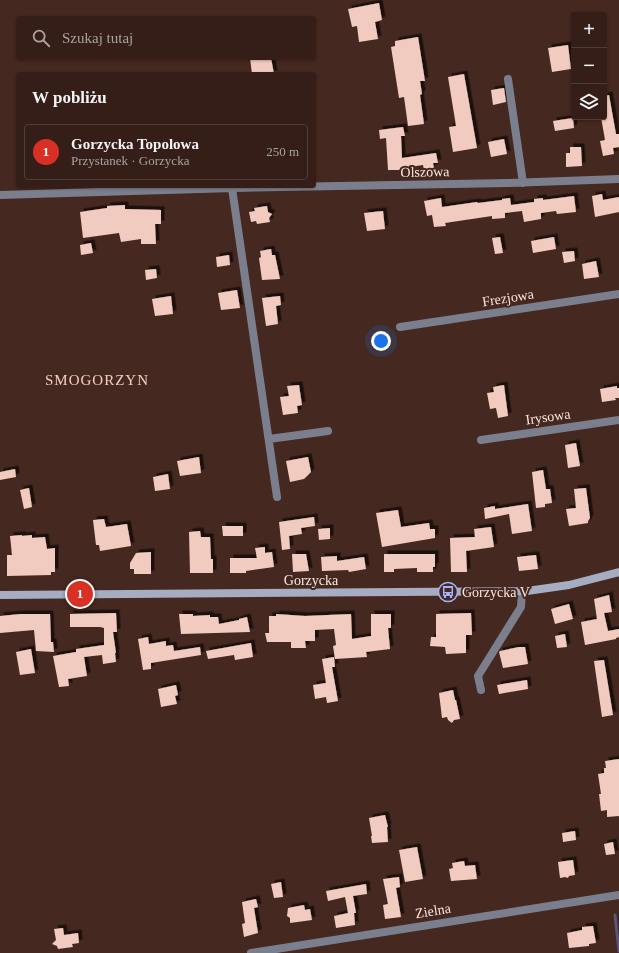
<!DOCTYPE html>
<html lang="pl">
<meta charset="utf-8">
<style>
:root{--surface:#341e17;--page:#3c2720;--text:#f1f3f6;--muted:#a9a2a1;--line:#4e3c36;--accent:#d93025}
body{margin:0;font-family:"Times New Roman",serif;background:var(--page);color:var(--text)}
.controls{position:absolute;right:12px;top:12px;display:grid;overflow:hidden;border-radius:4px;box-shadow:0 1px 3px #0004}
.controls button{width:36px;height:36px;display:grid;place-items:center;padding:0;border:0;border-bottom:1px solid var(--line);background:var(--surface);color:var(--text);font:20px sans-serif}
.you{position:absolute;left:381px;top:341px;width:14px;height:14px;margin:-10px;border:3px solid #fff;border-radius:50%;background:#1a73e8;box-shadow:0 0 0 6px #1a73e833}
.badge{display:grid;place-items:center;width:26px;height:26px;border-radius:50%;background:var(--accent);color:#fff;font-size:13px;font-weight:700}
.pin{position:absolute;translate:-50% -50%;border:2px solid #fff;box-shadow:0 1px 4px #0006}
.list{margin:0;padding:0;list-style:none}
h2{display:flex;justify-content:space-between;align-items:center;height:52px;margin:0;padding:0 16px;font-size:17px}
h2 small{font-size:13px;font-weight:400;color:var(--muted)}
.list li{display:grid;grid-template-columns:26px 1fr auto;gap:12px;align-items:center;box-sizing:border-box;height:56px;margin:0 8px 8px;padding:0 8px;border:1px solid var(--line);border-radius:4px}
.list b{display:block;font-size:15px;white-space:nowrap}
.list p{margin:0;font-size:13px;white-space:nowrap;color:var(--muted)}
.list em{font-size:13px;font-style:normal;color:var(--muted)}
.icon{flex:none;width:22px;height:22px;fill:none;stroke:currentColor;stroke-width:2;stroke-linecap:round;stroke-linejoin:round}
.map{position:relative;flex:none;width:619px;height:953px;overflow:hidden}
.search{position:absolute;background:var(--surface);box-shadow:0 1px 3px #0004;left:16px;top:16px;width:300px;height:44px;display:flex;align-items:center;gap:10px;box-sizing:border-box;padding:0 14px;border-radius:4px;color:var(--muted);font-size:15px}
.panel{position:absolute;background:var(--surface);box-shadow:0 1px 3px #0004;left:16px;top:72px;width:300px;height:116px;border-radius:4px}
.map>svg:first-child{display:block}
</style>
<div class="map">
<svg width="619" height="953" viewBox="0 0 619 953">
<defs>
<filter id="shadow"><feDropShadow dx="3.5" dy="-3.5" stdDeviation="0" flood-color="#0009"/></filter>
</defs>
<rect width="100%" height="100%" fill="#45281f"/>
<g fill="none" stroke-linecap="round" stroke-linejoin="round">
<path stroke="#595380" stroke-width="3" d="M 615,915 L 619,951"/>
</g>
<path fill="#f1cbbf" filter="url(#shadow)" d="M 379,3 L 382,20 L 375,22 L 378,39 L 359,42 L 357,26 L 352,27 L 348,9 Z
M 418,37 L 425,81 L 420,81 L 422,94 L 420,95 L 424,124 L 408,126 L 404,97 L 399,98 L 391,47 L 395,46 L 395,41 Z
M 568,45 L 571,69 L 552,72 L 548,48 Z
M 250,58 L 271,58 L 274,74 L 252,74 Z
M 464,74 L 477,148 L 453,152 L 449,127 L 456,126 L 448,77 Z
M 504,88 L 506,102 L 493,105 L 491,90 Z
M 609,95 L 616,134 L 619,134 L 619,147 L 613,148 L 614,154 L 603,156 L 600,141 L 605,140 L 601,117 L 604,117 L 604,96 Z
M 573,118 L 574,128 L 555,131 L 553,121 Z
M 403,127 L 405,136 L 401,136 L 402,158 L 436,153 L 438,163 L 433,163 L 434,168 L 424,170 L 423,165 L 403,168 L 403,170 L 388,170 L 386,138 L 380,139 L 379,130 Z
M 504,139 L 507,154 L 491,157 L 488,142 Z
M 570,147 L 581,147 L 582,166 L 566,167 L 566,153 L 570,153 Z
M 602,194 L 603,200 L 619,197 L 619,212 L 595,217 L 592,196 Z
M 574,196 L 576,212 L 557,214 L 556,211 L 541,213 L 541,219 L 524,222 L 522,211 L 505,213 L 505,218 L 492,219 L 492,216 L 445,223 L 446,226 L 434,227 L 432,215 L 427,216 L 424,201 L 441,198 L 442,207 L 477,202 L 478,203 L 502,200 L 502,199 L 510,198 L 511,205 L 534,202 L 534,199 L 543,198 L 543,200 Z
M 125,205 L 125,209 L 161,210 L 161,224 L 155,224 L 156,244 L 141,244 L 141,239 L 121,242 L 119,233 L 83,238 L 80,212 L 107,208 L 107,206 Z
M 267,206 L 268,212 L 272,214 L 269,218 L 270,222 L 257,224 L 256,221 L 251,222 L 249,212 L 255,211 L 254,208 Z
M 383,211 L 385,229 L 367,231 L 364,213 Z
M 500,237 L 503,253 L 495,254 L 492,238 Z
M 554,237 L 556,249 L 533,253 L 531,241 Z
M 91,243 L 93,253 L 81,255 L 80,245 Z
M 271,249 L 272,255 L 275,255 L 280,279 L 262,280 L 259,258 L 261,257 L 260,251 Z
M 574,251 L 575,261 L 564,263 L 562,252 Z
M 229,255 L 230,265 L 217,267 L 216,257 Z
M 596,261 L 599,277 L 584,279 L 582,264 Z
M 156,269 L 157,278 L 146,280 L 145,270 Z
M 237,290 L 240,308 L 221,310 L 218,293 Z
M 171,296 L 173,314 L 155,316 L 152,299 Z
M 280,296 L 281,305 L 276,306 L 278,324 L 266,326 L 262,298 Z
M 299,385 L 302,405 L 297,406 L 298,413 L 283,415 L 280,397 L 289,396 L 287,386 Z
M 504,385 L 508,416 L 498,418 L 496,408 L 490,409 L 487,393 L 494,392 L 493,387 Z
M 617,386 L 617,388 L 619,388 L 619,398 L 615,398 L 616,400 L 602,402 L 600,389 Z
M 576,443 L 580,466 L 568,468 L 565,445 Z
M 199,457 L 201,473 L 180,476 L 177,461 Z
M 308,457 L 311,472 L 304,479 L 290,482 L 286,461 Z
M 15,469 L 16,477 L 0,480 L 0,472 Z
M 543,470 L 546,489 L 550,489 L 552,503 L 545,504 L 545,507 L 536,508 L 532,472 Z
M 168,474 L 170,489 L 155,491 L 153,477 Z
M 29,488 L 32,507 L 24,509 L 20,490 Z
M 586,488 L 590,518 L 588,521 L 588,523 L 569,526 L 566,509 L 576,508 L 574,489 Z
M 528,504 L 532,531 L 512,534 L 509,514 L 485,519 L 484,508 L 495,506 L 495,509 Z
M 398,510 L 401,527 L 429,523 L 430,529 L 435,529 L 435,538 L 382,547 L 376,513 Z
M 314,517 L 315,526 L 301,528 L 302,534 L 289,536 L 290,549 L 282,550 L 279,522 Z
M 104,519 L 106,527 L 127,524 L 131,546 L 100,551 L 99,545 L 96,545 L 93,520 Z
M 222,526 L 243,526 L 243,536 L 223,536 Z
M 491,527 L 494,547 L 466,551 L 467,572 L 451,572 L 450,538 L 475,537 L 474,529 Z
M 330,528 L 330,539 L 319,540 L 318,529 Z
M 200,531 L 201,537 L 210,537 L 211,559 L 213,559 L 213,573 L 190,573 L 189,532 Z
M 22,535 L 22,536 L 32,535 L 32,538 L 45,537 L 47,549 L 55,548 L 55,572 L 51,572 L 51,575 L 7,576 L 7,555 L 12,555 L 10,536 Z
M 265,547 L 265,553 L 272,552 L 274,567 L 246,571 L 246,573 L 230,573 L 230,558 L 257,558 L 255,548 Z
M 151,552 L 151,574 L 134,574 L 134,569 L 130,569 L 130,563 L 136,553 Z
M 292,554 L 306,554 L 309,571 L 293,572 Z
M 384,554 L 435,554 L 435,567 L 433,567 L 433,572 L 417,572 L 417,568 L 394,569 L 394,572 L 384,572 Z
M 536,555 L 538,569 L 519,571 L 517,557 Z
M 337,556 L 337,561 L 364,557 L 366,569 L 349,572 L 348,570 L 322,571 L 321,557 Z
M 609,595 L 612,612 L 604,613 L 608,631 L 619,629 L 619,637 L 616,638 L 616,639 L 585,645 L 581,622 L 597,619 L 594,599 Z
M 569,604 L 573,619 L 555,624 L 551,609 Z
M 116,613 L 117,632 L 113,632 L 116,653 L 115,653 L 116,662 L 103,664 L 102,655 L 84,657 L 87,676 L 68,679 L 69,686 L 59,687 L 53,656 L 76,652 L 76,649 L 104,645 L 104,628 L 100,627 L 70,627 L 70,614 Z
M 471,613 L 472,635 L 466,635 L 466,653 L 446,654 L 445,647 L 430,646 L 431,637 L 436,637 L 436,614 Z
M 21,614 L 50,614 L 51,642 L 53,642 L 54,652 L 36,651 L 34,630 L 0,633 L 0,616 Z
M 179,614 L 193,614 L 193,616 L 210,615 L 210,617 L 218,617 L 219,624 L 239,620 L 239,619 L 247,617 L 250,632 L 181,634 Z
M 276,614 L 305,616 L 351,614 L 352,639 L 371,636 L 371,614 L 391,614 L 391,628 L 388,628 L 390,649 L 366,652 L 367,657 L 335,659 L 333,646 L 336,645 L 334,629 L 315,630 L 315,641 L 305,641 L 306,648 L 291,648 L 291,642 L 267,642 L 265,633 L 269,633 L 269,616 L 276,616 Z
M 565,634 L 567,647 L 557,648 L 555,636 Z
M 148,637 L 149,644 L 166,641 L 166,646 L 173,645 L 174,651 L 200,647 L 201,655 L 151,663 L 151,669 L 143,670 L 138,639 Z
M 251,643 L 253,657 L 235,660 L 234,655 L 208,659 L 206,651 Z
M 519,647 L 525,647 L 528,664 L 503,668 L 499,652 L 500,651 Z
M 31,649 L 35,673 L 20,675 L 16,652 Z
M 334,657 L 335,667 L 332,667 L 338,701 L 327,703 L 326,697 L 315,699 L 313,685 L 326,683 L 322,659 Z
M 604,660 L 613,715 L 602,717 L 594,661 Z
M 527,680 L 528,689 L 499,694 L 497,685 Z
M 176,685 L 178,695 L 175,696 L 177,704 L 161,707 L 158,689 Z
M 453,690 L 455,700 L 456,700 L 460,719 L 454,720 L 452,723 L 448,720 L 447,717 L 442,718 L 439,693 Z
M 619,759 L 619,816 L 607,817 L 607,810 L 601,811 L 599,794 L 601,794 L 598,774 L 604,773 L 604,768 L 606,768 L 605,761 Z
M 385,815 L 388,827 L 387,827 L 388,842 L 372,843 L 371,836 L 372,836 L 369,818 Z
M 575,831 L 576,840 L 563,842 L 562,833 Z
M 613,842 L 615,854 L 606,855 L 604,844 Z
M 417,847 L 423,879 L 405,882 L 399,850 Z
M 573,860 L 575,875 L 569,876 L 568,878 L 565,877 L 560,878 L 558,862 Z
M 464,861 L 465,866 L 475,865 L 477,879 L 451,881 L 449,869 L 453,868 L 452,863 Z
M 399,877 L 400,887 L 396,888 L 401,917 L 385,919 L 383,905 L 388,904 L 383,879 Z
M 281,882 L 283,897 L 274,898 L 271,884 Z
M 366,884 L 367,894 L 353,896 L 356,913 L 354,913 L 355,925 L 336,928 L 334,916 L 348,913 L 345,897 L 328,901 L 326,891 Z
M 256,899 L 258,907 L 254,908 L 258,933 L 244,937 L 242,924 L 245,923 L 242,902 Z
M 304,905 L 305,910 L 310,909 L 312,920 L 290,923 L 290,918 L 287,916 L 288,908 Z
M 593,926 L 596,943 L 589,944 L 589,946 L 569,948 L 567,933 L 582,930 L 582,927 Z
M 63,928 L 64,935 L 78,933 L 79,943 L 72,944 L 73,947 L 58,949 L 57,946 L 52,944 L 56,940 L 54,929 Z"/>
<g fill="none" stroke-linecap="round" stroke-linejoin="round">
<path stroke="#7b7f8d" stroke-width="8" d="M 508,79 L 523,183
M 232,188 L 277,497
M 0,195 L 232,188 L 509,183 L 619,179
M 400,327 L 619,294
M 269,439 L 328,431
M 481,440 L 619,420
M 481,690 L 478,676 L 521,607 L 522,591
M 251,953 L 619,895"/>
<path stroke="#a6acc1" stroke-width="8" d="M 0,595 L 527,591 L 569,585 L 619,572"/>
</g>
<defs>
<g id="bus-ring" transform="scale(1)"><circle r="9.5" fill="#45281f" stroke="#a1b3fd" stroke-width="1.5"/><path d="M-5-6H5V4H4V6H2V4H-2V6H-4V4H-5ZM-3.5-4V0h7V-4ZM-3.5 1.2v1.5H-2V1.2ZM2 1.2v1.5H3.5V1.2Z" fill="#a1b3fd"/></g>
</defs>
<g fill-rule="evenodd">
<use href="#bus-ring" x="448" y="592"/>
</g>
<g text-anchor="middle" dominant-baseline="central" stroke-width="4" stroke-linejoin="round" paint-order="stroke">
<g font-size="14" fill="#fbe7e1" stroke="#45281f">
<text transform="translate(425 172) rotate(-1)">Olszowa</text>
<text transform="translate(508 298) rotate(-9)">Frezjowa</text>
<text transform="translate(548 417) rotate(-8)">Irysowa</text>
<text x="311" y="580">Gorzycka</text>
<text transform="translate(433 911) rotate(-9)">Zielna</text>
</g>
<g font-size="14" fill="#fbe7e1" stroke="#45281f" text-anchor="start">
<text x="462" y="592">Gorzycka V</text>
</g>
<g font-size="15" letter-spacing="1" fill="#f4cdc1" stroke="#45281f">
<text x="97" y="380">SMOGORZYN</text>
</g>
</g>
</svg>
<div class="controls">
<button>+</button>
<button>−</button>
<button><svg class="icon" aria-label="layers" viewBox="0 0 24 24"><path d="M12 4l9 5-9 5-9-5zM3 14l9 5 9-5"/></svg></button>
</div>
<div class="you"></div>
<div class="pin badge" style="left:80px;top:594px">1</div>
<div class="search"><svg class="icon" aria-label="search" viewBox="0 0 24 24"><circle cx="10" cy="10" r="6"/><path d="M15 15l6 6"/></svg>Szukaj tutaj</div>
<section class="panel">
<h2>W pobliżu<small></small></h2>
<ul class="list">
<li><span class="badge">1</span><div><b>Gorzycka Topolowa</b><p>Przystanek · Gorzycka</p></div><em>250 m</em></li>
</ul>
</section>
</div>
